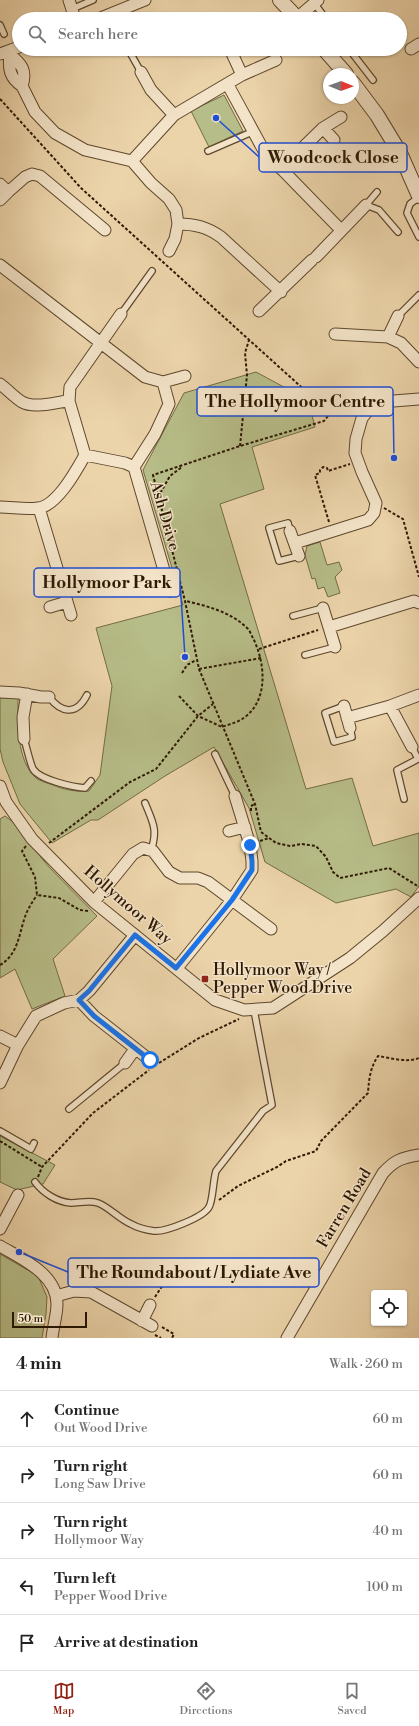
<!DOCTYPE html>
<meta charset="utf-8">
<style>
:root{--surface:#fff;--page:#f6f6f6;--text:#222;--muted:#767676;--line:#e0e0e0;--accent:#8f2418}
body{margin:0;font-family:"Libre Bodoni",serif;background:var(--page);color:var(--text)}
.controls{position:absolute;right:12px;bottom:12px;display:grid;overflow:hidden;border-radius:4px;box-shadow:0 1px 3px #0004}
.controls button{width:36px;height:36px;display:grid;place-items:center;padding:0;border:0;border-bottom:1px solid var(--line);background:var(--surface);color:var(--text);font:20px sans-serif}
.compass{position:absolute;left:323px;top:68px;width:36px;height:36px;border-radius:50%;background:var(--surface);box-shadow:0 1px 3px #0004;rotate:91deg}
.scale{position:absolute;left:12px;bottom:10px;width:75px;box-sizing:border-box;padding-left:4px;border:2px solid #2e1903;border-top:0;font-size:11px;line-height:14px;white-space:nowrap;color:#2e1903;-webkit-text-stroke:3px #f3e3c8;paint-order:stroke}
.stop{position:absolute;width:12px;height:12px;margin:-9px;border:3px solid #1a73e8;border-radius:50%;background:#fff}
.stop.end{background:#1a73e8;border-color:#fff;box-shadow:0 1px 4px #0008}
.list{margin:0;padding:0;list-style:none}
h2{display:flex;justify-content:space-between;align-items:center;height:52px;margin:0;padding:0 16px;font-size:17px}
h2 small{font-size:13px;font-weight:400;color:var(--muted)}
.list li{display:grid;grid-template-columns:26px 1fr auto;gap:12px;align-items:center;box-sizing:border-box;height:56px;padding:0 16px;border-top:1px solid var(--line)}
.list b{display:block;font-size:15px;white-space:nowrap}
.list p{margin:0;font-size:13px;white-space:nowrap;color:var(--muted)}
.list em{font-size:13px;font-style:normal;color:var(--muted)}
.icon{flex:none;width:22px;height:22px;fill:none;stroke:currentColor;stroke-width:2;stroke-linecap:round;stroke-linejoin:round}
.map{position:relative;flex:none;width:419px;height:1338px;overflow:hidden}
.search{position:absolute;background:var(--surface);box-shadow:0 1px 3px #0004;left:12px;right:12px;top:12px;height:44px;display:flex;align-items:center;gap:10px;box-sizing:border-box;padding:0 14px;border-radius:22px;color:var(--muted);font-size:15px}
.sheet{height:332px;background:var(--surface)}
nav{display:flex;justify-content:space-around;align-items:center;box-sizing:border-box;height:56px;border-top:1px solid var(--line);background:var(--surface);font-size:11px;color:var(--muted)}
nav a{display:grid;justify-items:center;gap:2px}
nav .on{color:var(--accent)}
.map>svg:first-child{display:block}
</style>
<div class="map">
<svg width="419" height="1338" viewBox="0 0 419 1338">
<rect width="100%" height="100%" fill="#ecd4aa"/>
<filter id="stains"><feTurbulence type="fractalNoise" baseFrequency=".005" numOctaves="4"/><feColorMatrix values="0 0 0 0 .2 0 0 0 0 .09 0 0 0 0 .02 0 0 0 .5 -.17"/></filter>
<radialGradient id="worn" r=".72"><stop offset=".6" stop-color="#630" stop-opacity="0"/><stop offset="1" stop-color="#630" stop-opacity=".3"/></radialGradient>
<path fill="#b7bd88" stroke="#726b46" d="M 224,95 L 243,131 L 209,147 L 191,111 Z
M 256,372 L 308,400 L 315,427 L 252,447 L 264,489 L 220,504 L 306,789 L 352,778 L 373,846 L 419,833 L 419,886 L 411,897 L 396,889 L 336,903 L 265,862 L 249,808 L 214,747 L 165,776 L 98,820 L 91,820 L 52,843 L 20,804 L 3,762 L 0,749 L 0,698 L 18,697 C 18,722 16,760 36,778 C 40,781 47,783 53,785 C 65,790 76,792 89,791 L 100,775 L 112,686 L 96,628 L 183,605 L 143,470 L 184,393 Z
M 320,542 L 327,565 L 339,562 L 342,570 L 335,577 L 340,593 L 328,597 L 324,587 L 318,589 L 315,578 L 312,579 L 305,555 L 307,546 Z
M 5,816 L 13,822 L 48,866 L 97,916 L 53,959 L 65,996 L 32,1009 L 15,969 L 0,978 L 0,819 Z
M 0,1136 L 55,1165 L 43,1184 L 17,1190 L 0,1182 Z
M 0,1254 L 38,1276 L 47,1297 L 46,1314 L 42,1338 L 0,1338 Z"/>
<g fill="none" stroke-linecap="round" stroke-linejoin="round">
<g stroke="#5e482d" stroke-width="8">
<path id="service" d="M 314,3 L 326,19
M 72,9 L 93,0
M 0,25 L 4,34
M 128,49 L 141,72
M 349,49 L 373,80
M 72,52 L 84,49
M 208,151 L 252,132
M 419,197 L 410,204 L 407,213 L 419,237
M 366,205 L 379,210 L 398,232
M 366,205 L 377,192
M 121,314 L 152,271
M 398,316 L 419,295
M 290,531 L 288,523 L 269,528 L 279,561 L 299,556
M 100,593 L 148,579
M 293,616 L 323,608
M 305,655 L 335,647
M 49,697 C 62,714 77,715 87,695
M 344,706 L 325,713 L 334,742 L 352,737 L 350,728
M 24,739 C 27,748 29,760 33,769 C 40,780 73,787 85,788 L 91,781
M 215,754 L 235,796
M 404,799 L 397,770 L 418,759 L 412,747
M 145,803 C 153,823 158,829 151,851
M 69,1109 L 125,1063
M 0,1131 L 31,1149 L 34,1143
M 35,1182 C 43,1193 57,1202 71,1203 C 80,1203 89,1200 98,1203 C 109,1207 119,1219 131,1224 C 138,1228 147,1230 154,1231 C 166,1232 204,1217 209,1207 C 213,1201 213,1180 216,1171 L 263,1111 L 272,1105 L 254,1010"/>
</g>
<g stroke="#5e482d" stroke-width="13">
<path id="minor" d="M 69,0 L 75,19
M 297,18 L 318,0
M 98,19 L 145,0
M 230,49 L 242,75
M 411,49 L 419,44
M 0,54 L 19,47
M 10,55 C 22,64 27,71 22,86 C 10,78 8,69 10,55 Z
M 141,72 L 151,90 L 174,115
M 228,85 L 264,151 L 341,230
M 22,86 L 35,112 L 55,133 L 85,150 L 132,161 L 151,183 L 169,199 L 176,210 L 178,224 L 175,239 L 169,251
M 323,128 L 334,140
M 132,161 L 174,115 L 242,75 L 276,60
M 281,169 L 323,128 L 341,117
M 0,184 L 8,192 L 0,200
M 8,192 L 25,177 L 32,174 L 40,176 L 105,230
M 178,224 C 195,224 207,227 221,237 L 281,292
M 316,257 L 366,205
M 0,265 L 145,377 L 163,382 L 185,376
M 259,311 L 312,260
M 398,316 L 388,337 L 401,343 L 419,362
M 335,334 L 388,337
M 0,384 C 7,389 14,397 22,402 C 35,409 55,402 69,401
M 85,455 L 125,463 L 134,467 L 170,591
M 134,467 L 155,434 L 169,404 L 163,382
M 0,507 C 12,507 26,510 38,508 C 57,506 76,471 85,455 L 69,401 L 70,387 L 121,314
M 39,508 L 71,615
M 290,531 L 299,556
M 295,543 L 368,520 L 374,513 L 376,503 L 362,472 L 355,453 L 356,439 L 362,418 L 370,408 L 381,402 L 419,399
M 148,579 L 165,574
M 50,607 L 67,602
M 323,608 L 335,647
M 329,627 L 414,601 L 419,603
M 0,692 L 19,693 L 41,697 L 49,697
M 344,706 L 350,728
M 390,706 L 412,747
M 347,718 L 390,706 L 419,695
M 24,739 L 23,717 L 27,694
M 0,786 L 6,802 L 32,839 L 94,902 L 215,1000 L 244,1010 L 273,1008 L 350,958 L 383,931 L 419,898
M 229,831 L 245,827
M 94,902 L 133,854 L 143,848 L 153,851 L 169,872 L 180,878 L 198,878 L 208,882 L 271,929
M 177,968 L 232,900 L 252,870 L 252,861 L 250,845 L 235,796
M 79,1000 L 94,1016 L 150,1060
M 0,1036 L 18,1045
M 125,1063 L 135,1049
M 0,1083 L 18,1045 L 36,1016 L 64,1003 L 79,1000 L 89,991 L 135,935
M 0,1229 L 18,1195
M 0,1246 C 22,1259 57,1274 57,1304 C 57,1315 53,1327 52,1338
M 56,1296 L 74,1291 L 91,1292 L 152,1326
M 142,1321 L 150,1305
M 287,1338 L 383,1173 C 395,1160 401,1158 419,1155"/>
</g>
<g stroke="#5e482d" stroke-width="16">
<path id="tertiary" d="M 280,0 L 298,19
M 324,49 L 346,74
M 353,83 L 377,115 L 400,153 L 419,196"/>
</g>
<path stroke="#2e1903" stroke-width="2" stroke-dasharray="3 2" stroke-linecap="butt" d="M 0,99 L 81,188 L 309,394 L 311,392 L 331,412 L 353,414
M 331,412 L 324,421 L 240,446 L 153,475 L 185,601 L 199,669 L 255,804 L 261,832 L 276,843 L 290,846 L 302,844 L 316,846 L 326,857 L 333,872 L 340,878 L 389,868 L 419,887
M 240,446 L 247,375 L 245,353 L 249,340
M 153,498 L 158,497 L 170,476 L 182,467
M 384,508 L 403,519 L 419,577
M 329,522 L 315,475 L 320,473 L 320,470 L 323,467 L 327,468 L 328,471 L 350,464
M 259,649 L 318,630
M 199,669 L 261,658
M 182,673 L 187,665 L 196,660
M 179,696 L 198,716 L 222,727 C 230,724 239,722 245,717 C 269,699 265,662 253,638 C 251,635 250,630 247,628 C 231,612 207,606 186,601
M 251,811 L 251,806 L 255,804
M 260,841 L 269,838
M 49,843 L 130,782 L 156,769 L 198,716 L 213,704
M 26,846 L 22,851 L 35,877 L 37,895 L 59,898 L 80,910 L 88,911
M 0,965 C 19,954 19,932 26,914 C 29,907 33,901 37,895
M 159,1063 L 199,1038 L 239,1019
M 0,1141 L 42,1167
M 38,1177 L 42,1167 L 93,1113 L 149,1070
M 219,1200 L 238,1186 L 277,1167 L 286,1161 L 316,1151 L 321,1141 L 368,1093 C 369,1079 370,1068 378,1056 C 390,1058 408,1063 419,1058
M 155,1297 L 173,1269
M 162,1327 L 174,1334 L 172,1338
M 155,1335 L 161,1338"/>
<use href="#service" stroke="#f3e3c8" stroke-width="5.5"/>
<use href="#minor" stroke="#f3e3c8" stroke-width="11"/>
<use href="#tertiary" stroke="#f3e3c8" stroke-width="14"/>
</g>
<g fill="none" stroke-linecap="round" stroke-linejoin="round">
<path stroke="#1a73e8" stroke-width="5" d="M 150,1060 L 94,1016 L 79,1000 L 89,991 L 135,935 L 176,968 L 232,900 L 252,870 L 252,861 L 250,845"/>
</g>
<rect fill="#8f2418" stroke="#f3e3c8" stroke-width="1.5" x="201" y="975" width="8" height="8" rx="2"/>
<g text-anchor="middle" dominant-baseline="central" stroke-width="3" stroke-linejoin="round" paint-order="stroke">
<g font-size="16" fill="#2e1903" stroke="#f3e3c8">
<text transform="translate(165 516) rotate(74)">Ash Drive</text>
<text transform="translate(128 905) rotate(41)">Hollymoor Way</text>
<text transform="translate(344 1208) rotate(-59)">Farren Road</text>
</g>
<g font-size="16" fill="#2e1903" stroke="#f3e3c8" text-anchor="start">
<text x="213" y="970">Hollymoor Way /<tspan x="213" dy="18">Pepper Wood Drive</tspan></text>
</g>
</g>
<path fill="none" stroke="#1d4ed8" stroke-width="1.5" d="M216 118L259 157M394 458L393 401M185 657L180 582M19 1252L68 1272"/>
<g fill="#1d4ed8" stroke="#f3e3c8" stroke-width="1.5">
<circle cx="216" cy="118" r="4"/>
<circle cx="394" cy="458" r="4"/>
<circle cx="185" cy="657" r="4"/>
<circle cx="19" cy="1252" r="4"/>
</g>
<g fill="#f3e3c8" stroke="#1d4ed8" stroke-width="1.5">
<rect x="259" y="143" width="148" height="29" rx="4"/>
<rect x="197" y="387" width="196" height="29" rx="4"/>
<rect x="34" y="568" width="146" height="29" rx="4"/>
<rect x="68" y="1258" width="251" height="29" rx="4"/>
</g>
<g font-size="17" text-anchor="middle" font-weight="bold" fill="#2e1903">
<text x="333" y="163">Woodcock Close</text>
<text x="295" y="407">The Hollymoor Centre</text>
<text x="107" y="588">Hollymoor Park</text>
<text x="194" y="1278">The Roundabout / Lydiate Ave</text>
</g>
<rect width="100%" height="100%" filter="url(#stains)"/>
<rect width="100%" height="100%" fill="url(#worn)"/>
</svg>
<div class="controls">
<button><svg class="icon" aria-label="locate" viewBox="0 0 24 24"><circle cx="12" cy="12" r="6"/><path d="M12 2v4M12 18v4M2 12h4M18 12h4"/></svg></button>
</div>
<svg class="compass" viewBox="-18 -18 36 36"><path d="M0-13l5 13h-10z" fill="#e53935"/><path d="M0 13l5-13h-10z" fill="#767676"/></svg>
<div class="scale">50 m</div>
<div class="stop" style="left:150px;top:1060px"></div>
<div class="stop end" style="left:250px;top:845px"></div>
<div class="search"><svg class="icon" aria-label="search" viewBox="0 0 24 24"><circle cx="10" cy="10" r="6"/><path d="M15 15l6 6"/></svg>Search here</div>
</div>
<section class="sheet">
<h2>4 min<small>Walk · 260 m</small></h2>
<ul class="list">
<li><svg class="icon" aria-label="ahead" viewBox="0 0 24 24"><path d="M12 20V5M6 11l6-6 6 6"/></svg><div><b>Continue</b><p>Out Wood Drive</p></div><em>60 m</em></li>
<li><svg class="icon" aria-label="right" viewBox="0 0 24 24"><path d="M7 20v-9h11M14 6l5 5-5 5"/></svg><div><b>Turn right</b><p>Long Saw Drive</p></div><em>60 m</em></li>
<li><svg class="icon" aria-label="right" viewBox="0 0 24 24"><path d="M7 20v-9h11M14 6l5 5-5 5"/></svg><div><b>Turn right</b><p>Hollymoor Way</p></div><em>40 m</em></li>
<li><svg class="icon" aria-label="left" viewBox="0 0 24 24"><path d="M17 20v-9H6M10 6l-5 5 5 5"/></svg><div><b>Turn left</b><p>Pepper Wood Drive</p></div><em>100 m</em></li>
<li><svg class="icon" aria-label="arrive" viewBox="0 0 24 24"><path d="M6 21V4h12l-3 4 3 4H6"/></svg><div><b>Arrive at destination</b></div></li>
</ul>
</section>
<nav>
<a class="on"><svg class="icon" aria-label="map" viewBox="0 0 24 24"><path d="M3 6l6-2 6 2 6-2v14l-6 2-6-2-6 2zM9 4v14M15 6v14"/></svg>Map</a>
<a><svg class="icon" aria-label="directions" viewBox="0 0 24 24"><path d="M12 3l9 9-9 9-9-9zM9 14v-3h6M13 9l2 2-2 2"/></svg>Directions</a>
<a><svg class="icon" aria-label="saved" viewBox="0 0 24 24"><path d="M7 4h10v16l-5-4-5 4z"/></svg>Saved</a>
</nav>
